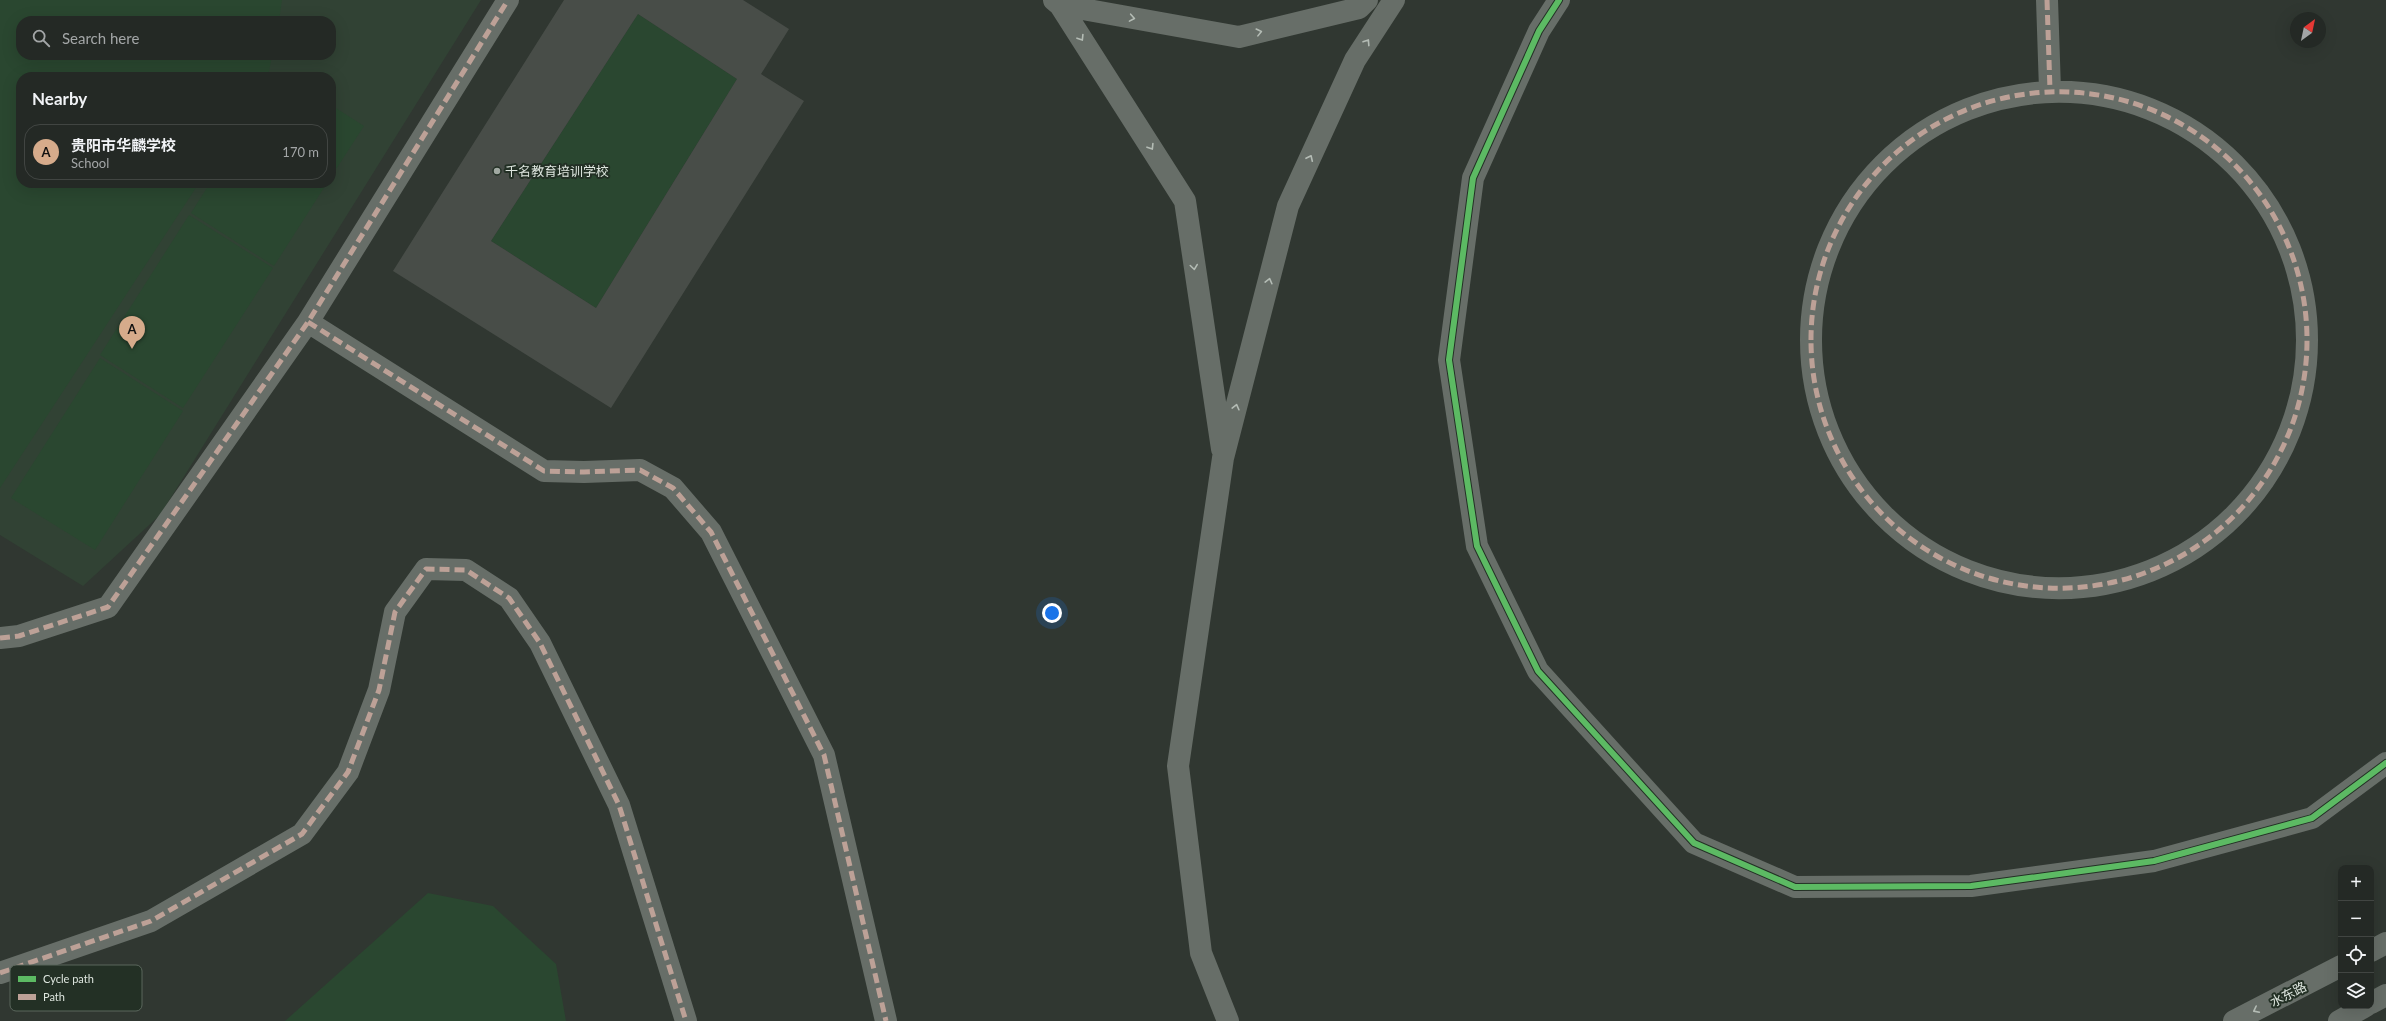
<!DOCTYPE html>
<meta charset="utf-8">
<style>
:root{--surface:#242925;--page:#303532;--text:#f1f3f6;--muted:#a3a6a7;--line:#414542;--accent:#d6ab8b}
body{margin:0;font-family:Lato,"Noto Sans SC",sans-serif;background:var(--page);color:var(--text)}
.controls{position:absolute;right:12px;bottom:12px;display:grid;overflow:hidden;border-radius:8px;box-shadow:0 4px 16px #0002}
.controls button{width:36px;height:36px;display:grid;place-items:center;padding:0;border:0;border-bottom:1px solid var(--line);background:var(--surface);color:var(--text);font:20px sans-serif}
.compass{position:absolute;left:2290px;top:12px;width:36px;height:36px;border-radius:50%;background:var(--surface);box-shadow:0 4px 16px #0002;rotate:33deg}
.you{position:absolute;left:1052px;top:613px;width:14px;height:14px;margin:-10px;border:3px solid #fff;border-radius:50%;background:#1a73e8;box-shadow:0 0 0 6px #1a73e833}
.badge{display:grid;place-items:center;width:26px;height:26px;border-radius:50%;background:var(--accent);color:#111;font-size:13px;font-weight:700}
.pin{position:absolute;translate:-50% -33px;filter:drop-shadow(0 1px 2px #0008)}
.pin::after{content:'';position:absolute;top:21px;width:14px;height:12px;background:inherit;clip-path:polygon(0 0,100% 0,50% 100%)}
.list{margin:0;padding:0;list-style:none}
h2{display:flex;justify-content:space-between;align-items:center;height:52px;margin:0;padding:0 16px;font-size:17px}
h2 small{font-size:13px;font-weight:400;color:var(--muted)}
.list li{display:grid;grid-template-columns:26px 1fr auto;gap:12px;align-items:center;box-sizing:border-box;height:56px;margin:0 8px 8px;padding:0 8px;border:1px solid var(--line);border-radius:16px}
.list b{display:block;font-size:15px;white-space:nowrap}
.list p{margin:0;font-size:13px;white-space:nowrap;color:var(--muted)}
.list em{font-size:13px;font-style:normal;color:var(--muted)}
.icon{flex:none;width:22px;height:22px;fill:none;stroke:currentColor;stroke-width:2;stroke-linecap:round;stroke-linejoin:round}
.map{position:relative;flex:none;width:2386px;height:1021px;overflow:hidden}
.search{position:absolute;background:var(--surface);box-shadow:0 4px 16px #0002;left:16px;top:16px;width:320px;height:44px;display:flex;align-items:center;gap:10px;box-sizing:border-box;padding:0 14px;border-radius:16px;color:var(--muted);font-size:15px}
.panel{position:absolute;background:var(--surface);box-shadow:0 4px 16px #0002;left:16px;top:72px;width:320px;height:116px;border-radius:16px}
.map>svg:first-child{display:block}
</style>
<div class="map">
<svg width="2386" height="1021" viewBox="0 0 2386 1021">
<rect width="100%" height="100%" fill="#303731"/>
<path fill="#314234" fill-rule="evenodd" d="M 0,0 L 481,0 L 160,515 L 83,586 L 0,535 ZM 21,21 L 331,21 L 331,55 L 21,55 ZM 21,77 L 331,77 L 331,183 L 21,183 Z"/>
<path fill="#2a4730" d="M 0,0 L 282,0 L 279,21 L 21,21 L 21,55 L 272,55 L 268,77 L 21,77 L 21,183 L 199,183 L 0,488 Z
M 638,14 L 737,79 L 596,308 L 491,241 Z
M 331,105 L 364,126 L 331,177 Z
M 210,183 L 327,183 L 274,266 L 191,213 Z
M 189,215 L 273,268 L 183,408 L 100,355 Z
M 100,358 L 183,411 L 95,550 L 11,498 Z
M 428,893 L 493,906 L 556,964 L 566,1021 L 285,1021 Z"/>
<path fill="#484d48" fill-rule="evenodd" d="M 564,0 L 743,0 L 789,29 L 761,74 L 804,101 L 611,408 L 393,271 ZM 638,14 L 737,79 L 596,308 L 491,241 Z"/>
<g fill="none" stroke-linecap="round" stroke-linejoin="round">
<path stroke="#676e68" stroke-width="22" d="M 1054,0 L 1060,5 L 1239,37 L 1359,8 L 1367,0
M 1559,0 L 1539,31 L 1473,178 L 1449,360 L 1477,546 L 1538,671 L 1694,843 L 1795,887 L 1971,886 L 2154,861 L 2312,818 L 2386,763
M 2047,0 L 2050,90
M 1060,5 L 1185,201 L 1222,449
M1811 340a248 248 0 1 1 496 0a248 248 0 1 1-496 0Z
M 308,322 L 544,471 L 584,472 L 640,470 L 673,488 L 711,532 L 824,755 L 886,1021
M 0,638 L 19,636 L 108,607 L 308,322 L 508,0
M 0,973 L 151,921 L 302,834 L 348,772 L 379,690 L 395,612 L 426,569 L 466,570 L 509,598 L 540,643 L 619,805 L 686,1021
M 1228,1021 L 1201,953 L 1178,766 L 1223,458 L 1288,206 L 1355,60 L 1394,0"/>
<path stroke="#676e68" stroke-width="22" d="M 2371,951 L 2386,943
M 2371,1003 L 2386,995
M 2234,1021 L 2341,966
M 2339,1021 L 2366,1006"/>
<path stroke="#bda197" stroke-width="5" stroke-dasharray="10 5" stroke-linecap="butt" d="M 2047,0 L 2050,90
M1811 340a248 248 0 1 1 496 0a248 248 0 1 1-496 0Z
M 308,322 L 544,471 L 584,472 L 640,470 L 673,488 L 711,532 L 824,755 L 886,1021
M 0,638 L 19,636 L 108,607 L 308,322 L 508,0
M 0,973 L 151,921 L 302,834 L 348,772 L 379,690 L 395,612 L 426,569 L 466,570 L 509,598 L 540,643 L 619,805 L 686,1021"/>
<g stroke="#233025" stroke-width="8">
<path id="cycleway" d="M 1559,0 L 1539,31 L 1473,178 L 1449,360 L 1477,546 L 1538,671 L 1694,843 L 1795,887 L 1971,886 L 2154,861 L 2312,818 L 2386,763"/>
</g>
<use href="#cycleway" stroke="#5cba63" stroke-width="6"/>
</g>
<defs><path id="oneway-chevron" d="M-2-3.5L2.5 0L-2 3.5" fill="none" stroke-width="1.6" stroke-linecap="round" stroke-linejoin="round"/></defs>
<g stroke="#b4bcb5">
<use href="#oneway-chevron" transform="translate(1132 18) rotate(10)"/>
<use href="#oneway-chevron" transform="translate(1259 32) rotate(-14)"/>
<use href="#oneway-chevron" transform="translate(1081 38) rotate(58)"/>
<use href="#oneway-chevron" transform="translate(1367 42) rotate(-57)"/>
<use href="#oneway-chevron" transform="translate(1151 147) rotate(58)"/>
<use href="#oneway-chevron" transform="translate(1310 158) rotate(-65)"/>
<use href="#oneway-chevron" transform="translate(1194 267) rotate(82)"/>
<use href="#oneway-chevron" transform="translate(1269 281) rotate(-76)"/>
<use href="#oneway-chevron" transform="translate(1236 407) rotate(-76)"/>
<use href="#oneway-chevron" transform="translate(2256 1010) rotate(153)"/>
</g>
<circle fill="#a1a9a2" stroke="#233025" stroke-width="1.5" cx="497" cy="171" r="4"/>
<g text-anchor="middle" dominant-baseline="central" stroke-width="4" stroke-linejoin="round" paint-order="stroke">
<g font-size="13" fill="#dee6df" stroke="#233025" text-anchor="start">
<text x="505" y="171">千名教育培训学校</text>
</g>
<g font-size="13" fill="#dee6df" stroke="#233025">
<text transform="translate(2288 994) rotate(-27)">水东路</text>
</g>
</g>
<rect x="10" y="965" width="132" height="46" rx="6" fill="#233025" stroke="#5b675d" stroke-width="1"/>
<rect x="18" y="976" width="18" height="6" fill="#5cba63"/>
<rect x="18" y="994" width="18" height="6" fill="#bda197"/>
<g font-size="11" fill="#dee6df">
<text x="43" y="983">Cycle path</text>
<text x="43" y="1001">Path</text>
</g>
</svg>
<div class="controls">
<button>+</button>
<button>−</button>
<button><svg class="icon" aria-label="locate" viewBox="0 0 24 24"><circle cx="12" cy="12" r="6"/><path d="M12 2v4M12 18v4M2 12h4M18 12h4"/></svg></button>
<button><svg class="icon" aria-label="layers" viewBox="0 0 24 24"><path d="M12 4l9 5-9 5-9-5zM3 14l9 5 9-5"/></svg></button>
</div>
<svg class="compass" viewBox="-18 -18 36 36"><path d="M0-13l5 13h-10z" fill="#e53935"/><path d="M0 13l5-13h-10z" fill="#a3a6a7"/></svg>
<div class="you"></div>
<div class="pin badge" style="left:132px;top:349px">A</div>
<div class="search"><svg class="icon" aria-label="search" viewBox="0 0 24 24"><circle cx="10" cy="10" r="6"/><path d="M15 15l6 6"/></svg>Search here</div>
<section class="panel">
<h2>Nearby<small></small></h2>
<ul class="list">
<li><span class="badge">A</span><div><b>贵阳市华麟学校</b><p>School</p></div><em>170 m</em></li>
</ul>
</section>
</div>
